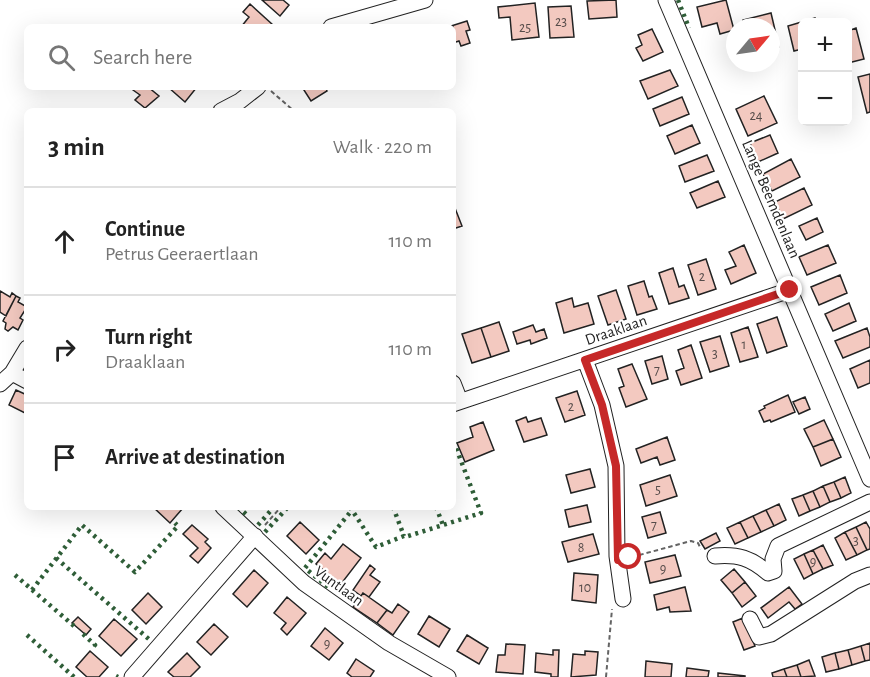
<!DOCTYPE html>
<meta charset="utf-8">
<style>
:root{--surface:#fff;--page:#f6f6f6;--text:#222;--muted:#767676;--line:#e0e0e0}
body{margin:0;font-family:"Alegreya Sans",sans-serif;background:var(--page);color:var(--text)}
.controls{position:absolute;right:18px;top:18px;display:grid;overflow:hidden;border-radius:9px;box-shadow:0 6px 24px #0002}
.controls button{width:54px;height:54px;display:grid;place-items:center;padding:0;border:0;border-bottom:2px solid var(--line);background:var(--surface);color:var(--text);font:30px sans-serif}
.compass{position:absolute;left:726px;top:18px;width:54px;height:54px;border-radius:50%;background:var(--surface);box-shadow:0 6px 24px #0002;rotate:61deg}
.stop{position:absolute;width:18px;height:18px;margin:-14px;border:4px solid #c62828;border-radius:50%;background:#fff}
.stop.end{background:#c62828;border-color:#fff;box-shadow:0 2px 6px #0008}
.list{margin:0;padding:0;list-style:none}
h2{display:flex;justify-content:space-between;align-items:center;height:78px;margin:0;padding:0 24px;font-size:26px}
h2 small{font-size:20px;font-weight:400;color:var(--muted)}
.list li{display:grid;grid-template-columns:39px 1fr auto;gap:18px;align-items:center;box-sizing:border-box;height:108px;padding:0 24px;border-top:2px solid var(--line)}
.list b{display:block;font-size:22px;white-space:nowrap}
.list p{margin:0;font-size:20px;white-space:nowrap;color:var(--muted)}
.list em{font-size:20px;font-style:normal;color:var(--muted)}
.icon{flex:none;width:33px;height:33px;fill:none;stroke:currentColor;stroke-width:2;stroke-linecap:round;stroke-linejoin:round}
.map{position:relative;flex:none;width:870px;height:677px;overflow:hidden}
.search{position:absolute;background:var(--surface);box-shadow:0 6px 24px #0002;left:24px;top:24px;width:432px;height:66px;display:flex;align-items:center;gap:15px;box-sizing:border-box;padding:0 21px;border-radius:9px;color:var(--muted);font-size:22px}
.panel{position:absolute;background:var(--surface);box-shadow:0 6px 24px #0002;left:24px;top:108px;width:432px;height:402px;border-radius:9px}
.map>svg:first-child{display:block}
</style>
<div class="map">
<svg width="870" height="677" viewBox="0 0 870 677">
<rect width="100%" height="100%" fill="#fff"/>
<path fill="#f3c9c0" stroke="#222" stroke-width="1.5" d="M 262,0 L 283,0 L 289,5 L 280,16 Z
M 616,0 L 617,17 L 589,19 L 587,1 Z
M 726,0 L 734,30 L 720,34 L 717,23 L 702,27 L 697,7 Z
M 535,3 L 539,37 L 512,40 L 510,17 L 499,18 L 498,7 Z
M 250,4 L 273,25 L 271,27 L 241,27 L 249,17 L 243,12 Z
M 571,6 L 574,37 L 550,38 L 548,7 Z
M 771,13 L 779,47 L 771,49 L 771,27 L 744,27 L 743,20 Z
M 815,18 L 816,22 L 802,22 L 802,49 L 794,51 L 788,26 Z
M 467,21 L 470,30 L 466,31 L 470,43 L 461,46 L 459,41 L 453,43 L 453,27 L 448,27 Z
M 856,28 L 864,59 L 848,63 L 848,31 Z
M 652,29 L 663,52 L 643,61 L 636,48 L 642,45 L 638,35 Z
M 670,70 L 678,86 L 648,99 L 640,81 Z
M 870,74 L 870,112 L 867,113 L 858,77 Z
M 136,87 L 148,87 L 159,96 L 145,108 L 135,100 L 140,95 L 133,90 Z
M 168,87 L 197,87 L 185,102 Z
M 302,87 L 325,87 L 327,91 L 311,101 Z
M 764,96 L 777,123 L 748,136 L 736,109 Z
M 682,97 L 689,114 L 660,126 L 653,109 Z
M 692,125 L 700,143 L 675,154 L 667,136 Z
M 770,135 L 778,153 L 758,162 L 750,143 Z
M 707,155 L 714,171 L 685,182 L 679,166 Z
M 791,159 L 800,177 L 772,191 L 763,174 Z
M 718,181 L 725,197 L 697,208 L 690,193 Z
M 804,188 L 812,205 L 783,219 L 775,202 Z
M 453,203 L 462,226 L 453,229 Z
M 817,218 L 823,232 L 806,240 L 799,226 Z
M 744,245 L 756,273 L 731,284 L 725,270 L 736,266 L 729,252 Z
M 828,245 L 836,263 L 807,275 L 799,257 Z
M 706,259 L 716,289 L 698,295 L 688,265 Z
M 673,268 L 679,287 L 684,285 L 689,298 L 669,304 L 659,273 Z
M 840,275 L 847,293 L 819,305 L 811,287 Z
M 644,281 L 649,297 L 652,296 L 657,309 L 637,315 L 628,286 Z
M 616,290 L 626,319 L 608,325 L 598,296 Z
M 0,291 L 10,297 L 12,293 L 16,296 L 6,316 L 0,312 Z
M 16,296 L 20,298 L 18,302 L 27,307 L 20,318 L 23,320 L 18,330 L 13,327 L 8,331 L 5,329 L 6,323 L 3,321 Z
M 572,298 L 574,307 L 588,303 L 594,324 L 564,333 L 556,303 Z
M 849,303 L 856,321 L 833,331 L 825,314 Z
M 777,317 L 787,346 L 767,353 L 757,324 Z
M 499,322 L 509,351 L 491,357 L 481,328 Z
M 533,325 L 536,332 L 544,329 L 547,338 L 531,344 L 530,340 L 517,344 L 513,332 Z
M 748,327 L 758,357 L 740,362 L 731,333 Z
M 481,328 L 491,357 L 472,363 L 462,334 Z
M 867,328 L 870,337 L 870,347 L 843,358 L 835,341 Z
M 720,336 L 729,366 L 710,372 L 700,342 Z
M 691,345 L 702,378 L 681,385 L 676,371 L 684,368 L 678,350 Z
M 662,356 L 668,379 L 652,384 L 645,361 Z
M 870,360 L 870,383 L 858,388 L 850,369 Z
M 632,364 L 647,399 L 626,407 L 619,388 L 624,386 L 618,369 Z
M 16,390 L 27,395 L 27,409 L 25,413 L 9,405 Z
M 577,391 L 585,415 L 565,422 L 556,398 Z
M 788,395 L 795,412 L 771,422 L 770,420 L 764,422 L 759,411 L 765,408 L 764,406 Z
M 805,397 L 810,409 L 799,414 L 793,402 Z
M 526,417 L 528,422 L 541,418 L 547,435 L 524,442 L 516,421 Z
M 824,420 L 833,439 L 813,447 L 804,429 Z
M 483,422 L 494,450 L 465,462 L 457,443 L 473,437 L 470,427 Z
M 667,437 L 675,460 L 660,465 L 657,457 L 641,463 L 636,449 Z
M 833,439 L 841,457 L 821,466 L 813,447 Z
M 590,469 L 595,487 L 571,493 L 566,475 Z
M 670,475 L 677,496 L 646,506 L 640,485 Z
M 845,477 L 851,493 L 841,498 L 834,482 Z
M 834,482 L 841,498 L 830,502 L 823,486 Z
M 823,486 L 830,502 L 820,507 L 813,491 Z
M 813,491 L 820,507 L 810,511 L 803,495 Z
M 803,495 L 810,511 L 799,516 L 792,499 Z
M 779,504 L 786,520 L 774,526 L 766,510 Z
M 587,505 L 591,522 L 569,527 L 565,510 Z
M 153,507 L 182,507 L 183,508 L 170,523 Z
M 766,510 L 774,526 L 761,532 L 753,516 Z
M 660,512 L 666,533 L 648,538 L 642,517 Z
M 753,516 L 761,532 L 748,538 L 740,522 Z
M 300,522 L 319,540 L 306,554 L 287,536 Z
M 740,522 L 748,538 L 735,544 L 727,528 Z
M 866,522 L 870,529 L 870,549 L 867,550 L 856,527 Z
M 192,525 L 208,539 L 205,542 L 211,548 L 198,563 L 190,556 L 198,548 L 183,534 Z
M 856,527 L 867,550 L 857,555 L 845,532 Z
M 845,532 L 857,555 L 846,560 L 835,538 Z
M 716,533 L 720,541 L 705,549 L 700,541 Z
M 593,534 L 599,554 L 568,562 L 562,542 Z
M 343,544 L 361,558 L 341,584 L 316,564 L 325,553 L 331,559 Z
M 823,545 L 833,565 L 823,569 L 813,550 Z
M 813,550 L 823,569 L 813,574 L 804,554 Z
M 804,554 L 813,574 L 804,579 L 794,559 Z
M 675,555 L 681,576 L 650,583 L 645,562 Z
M 370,565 L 375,569 L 370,575 L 380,582 L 369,597 L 363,593 L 361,596 L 353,590 Z
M 734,569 L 745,582 L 732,593 L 721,580 Z
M 254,570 L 268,583 L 247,607 L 233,594 Z
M 574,573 L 598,575 L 596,603 L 572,600 Z
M 745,582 L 756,596 L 742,607 L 732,593 Z
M 685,587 L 691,611 L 670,612 L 669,607 L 657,610 L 654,595 Z
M 789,587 L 802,604 L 795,609 L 789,602 L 768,618 L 761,608 Z
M 148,593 L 162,607 L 146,624 L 132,610 Z
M 363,593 L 387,610 L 377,623 L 353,607 Z
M 287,597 L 306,613 L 287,635 L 281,629 L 286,623 L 274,613 Z
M 398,604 L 409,612 L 393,635 L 377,623 L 387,610 L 392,613 Z
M 429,616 L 450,629 L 439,647 L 418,634 Z
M 78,617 L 91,629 L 86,635 L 72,623 Z
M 743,618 L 755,646 L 744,650 L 733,622 Z
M 114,619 L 137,639 L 121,656 L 99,636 Z
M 214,624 L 228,637 L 211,655 L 197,642 Z
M 325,628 L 343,643 L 329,660 L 311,646 Z
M 467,635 L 488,648 L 479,664 L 457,651 Z
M 870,643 L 870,660 L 865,661 L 861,646 Z
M 506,644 L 525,645 L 523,674 L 496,672 L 498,655 L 505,655 Z
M 861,646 L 865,661 L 852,665 L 848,650 Z
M 553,650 L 559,650 L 558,677 L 551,677 L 551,674 L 535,672 L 536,653 L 553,655 Z
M 848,650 L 852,665 L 839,669 L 835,653 Z
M 90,651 L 108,667 L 99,677 L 87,677 L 76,667 Z
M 585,651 L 598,652 L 596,675 L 571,677 L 573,654 L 585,655 Z
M 187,653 L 200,667 L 190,677 L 174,677 L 168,672 Z
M 835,653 L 839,669 L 826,672 L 822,657 Z
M 356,659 L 374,671 L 370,677 L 352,677 L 347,673 Z
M 809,660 L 815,676 L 801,677 L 797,665 Z
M 646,661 L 672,664 L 671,677 L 645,677 Z
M 797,665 L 801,677 L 787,677 L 784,669 Z
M 687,668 L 709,671 L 708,677 L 686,677 Z
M 784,669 L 787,677 L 773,677 L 772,673 Z
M 718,673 L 745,676 L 745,677 L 718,677 Z"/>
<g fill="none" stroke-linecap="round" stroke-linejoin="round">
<g stroke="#222" stroke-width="17">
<path id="minor" d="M 666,0 L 870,479
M 331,27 L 425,0
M 221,111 L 240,101 L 258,87
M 585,360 L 602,405 L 616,466 L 617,556 L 623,599
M 12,373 L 27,381
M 453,383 L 460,401
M 0,384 L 12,373 L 27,348
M 453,404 L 790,290
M 223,507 L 304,583 L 389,643 L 448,677
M 715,556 C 738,554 751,558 768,573 L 774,571 L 773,559 L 778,546 L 870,502
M 750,619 L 759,637 L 771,634 L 855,581 L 870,575
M 132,677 L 255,536"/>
</g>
<path stroke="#646464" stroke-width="2" stroke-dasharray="4.5 3" stroke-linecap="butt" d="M 271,91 L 294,111
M 265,525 L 281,507
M 632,557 L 691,541 L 698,543 L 701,549
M 606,677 L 612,609"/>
<use href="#minor" stroke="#fff" stroke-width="15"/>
<path stroke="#2f5e38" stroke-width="4.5" stroke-dasharray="3 4.5" stroke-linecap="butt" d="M 678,0 L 689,28
M 238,507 L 247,515
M 350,507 L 376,547 L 404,536 L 405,537 L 481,513 L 453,440
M 393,507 L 404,536
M 436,507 L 443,525
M 258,525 L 274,507
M 265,532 L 288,507
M 56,558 L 151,641
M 15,575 L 74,626
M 328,587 L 305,568 L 352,510
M 32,590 L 82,525 L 135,572 L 178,526 L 175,523
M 83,634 L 95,645 L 92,648
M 27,635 L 74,677
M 116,676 L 118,677"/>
</g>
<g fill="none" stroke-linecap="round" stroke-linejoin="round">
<path stroke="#c62828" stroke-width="8" d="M 629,557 L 618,560 L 616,466 L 602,405 L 585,360 L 790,290"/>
</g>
<g text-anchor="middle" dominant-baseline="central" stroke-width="4.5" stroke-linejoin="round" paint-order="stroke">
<g font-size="14" fill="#564c4a">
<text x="561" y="22">23</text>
<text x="525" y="28">25</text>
<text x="756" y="116">24</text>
<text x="702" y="277">2</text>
<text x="744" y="345">1</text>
<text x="715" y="354">3</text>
<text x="657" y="370">7</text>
<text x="571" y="407">2</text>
<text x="658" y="490">5</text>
<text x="654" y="525">7</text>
<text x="856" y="541">3</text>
<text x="581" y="548">8</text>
<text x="813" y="562">9</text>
<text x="663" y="569">9</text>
<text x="585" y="588">10</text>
<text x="327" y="644">9</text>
</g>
<g font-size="16" fill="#222" stroke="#fff">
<text transform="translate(771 199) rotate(67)">Lange Beemdenlaan</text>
<text transform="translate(616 330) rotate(-19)">Draaklaan</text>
<text transform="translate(339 586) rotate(36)">Vuntlaan</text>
</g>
</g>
</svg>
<div class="controls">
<button>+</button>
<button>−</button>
</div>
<svg class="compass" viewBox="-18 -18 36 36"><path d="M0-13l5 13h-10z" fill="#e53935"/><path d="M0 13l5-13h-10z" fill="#767676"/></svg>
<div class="stop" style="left:629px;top:557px"></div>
<div class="stop end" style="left:790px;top:290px"></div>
<div class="search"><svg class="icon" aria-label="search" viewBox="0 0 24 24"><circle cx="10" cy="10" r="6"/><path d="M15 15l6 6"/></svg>Search here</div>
<section class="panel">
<h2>3 min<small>Walk · 220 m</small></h2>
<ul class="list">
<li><svg class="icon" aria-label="ahead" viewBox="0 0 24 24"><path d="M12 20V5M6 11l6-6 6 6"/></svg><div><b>Continue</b><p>Petrus Geeraertlaan</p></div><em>110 m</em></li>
<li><svg class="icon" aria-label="right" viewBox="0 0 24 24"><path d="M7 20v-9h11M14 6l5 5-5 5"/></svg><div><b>Turn right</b><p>Draaklaan</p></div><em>110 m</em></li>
<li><svg class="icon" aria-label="arrive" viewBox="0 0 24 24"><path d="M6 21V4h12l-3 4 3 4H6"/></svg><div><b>Arrive at destination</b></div></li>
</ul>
</section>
</div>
